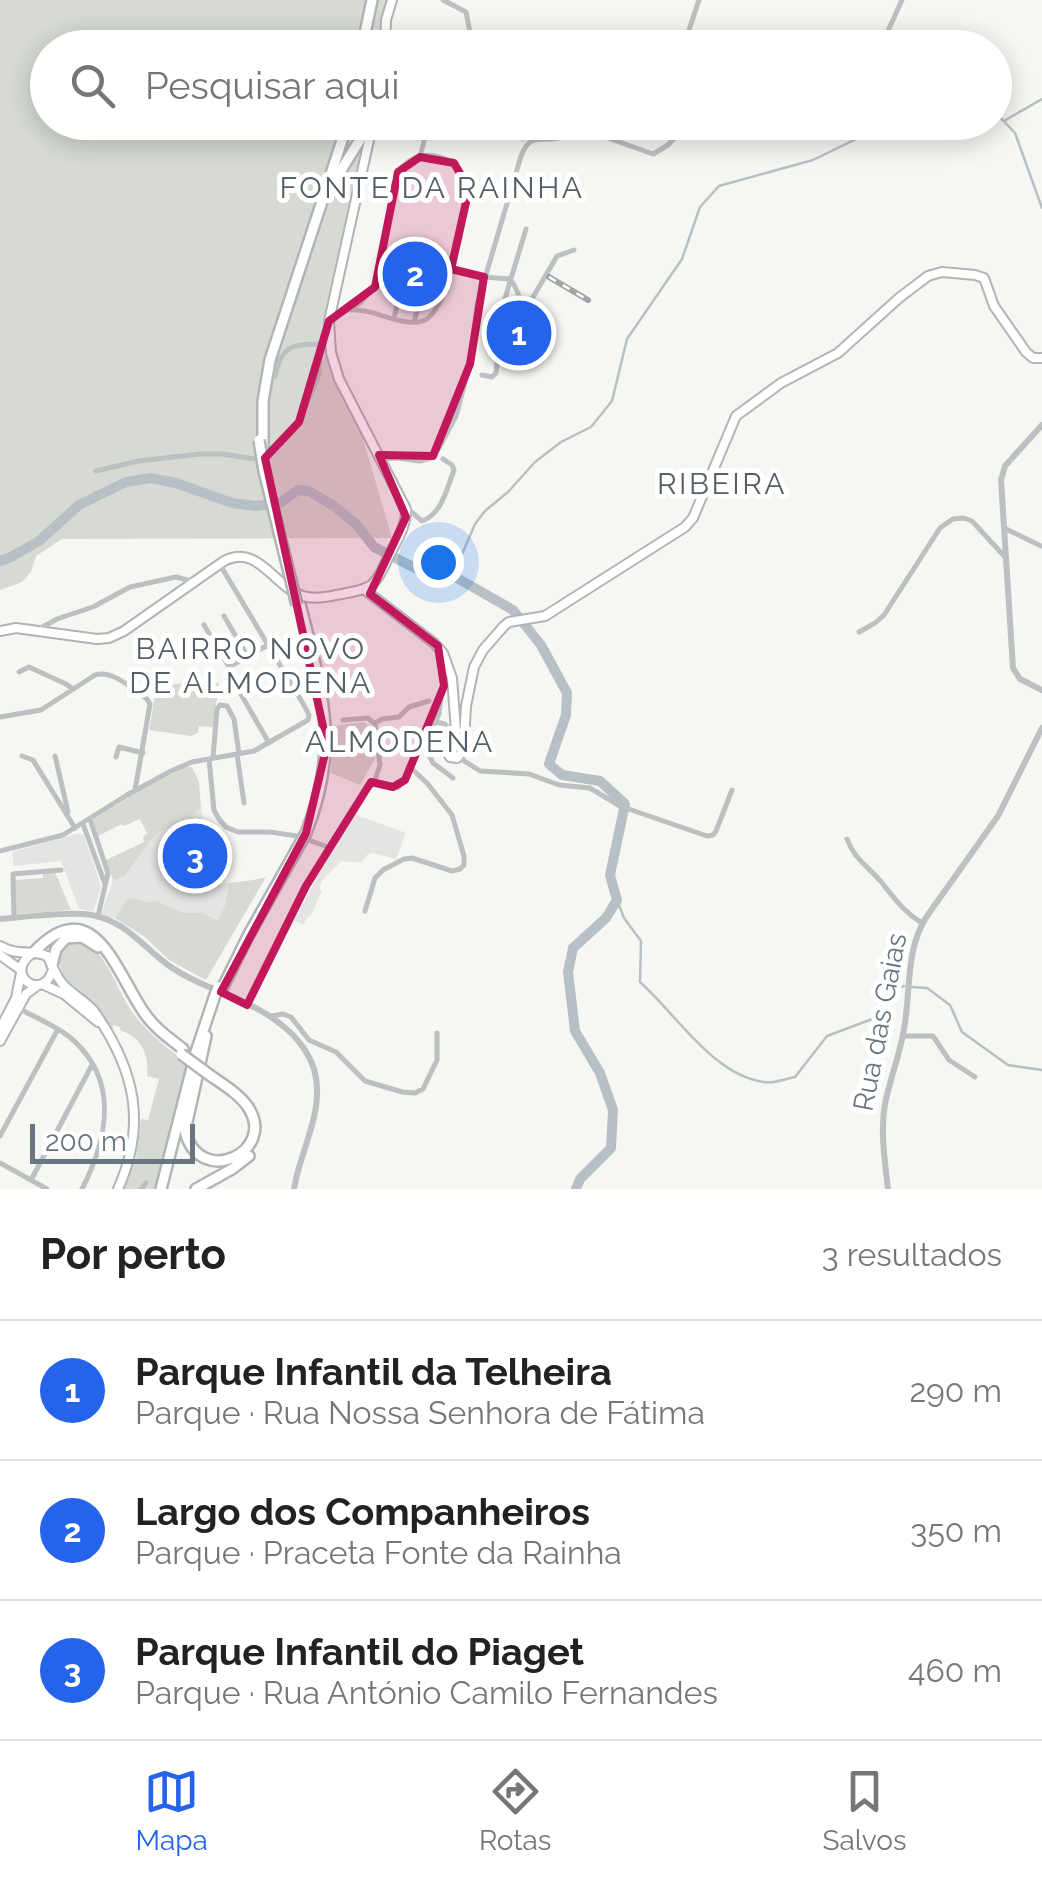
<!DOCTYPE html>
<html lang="pt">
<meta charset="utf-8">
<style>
:root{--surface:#fff;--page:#f6f6f6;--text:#222;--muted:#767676;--line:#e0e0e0;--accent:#2563eb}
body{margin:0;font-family:Raleway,sans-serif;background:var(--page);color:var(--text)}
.scale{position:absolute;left:30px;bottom:25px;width:165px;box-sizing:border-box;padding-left:10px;border:5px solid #697680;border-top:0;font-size:28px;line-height:35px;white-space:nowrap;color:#697680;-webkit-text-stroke:8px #fff;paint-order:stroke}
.you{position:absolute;left:438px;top:562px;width:35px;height:35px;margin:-25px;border:8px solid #fff;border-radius:50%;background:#1a73e8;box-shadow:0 0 0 15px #1a73e833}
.badge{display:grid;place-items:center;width:65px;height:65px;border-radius:50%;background:var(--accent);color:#fff;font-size:32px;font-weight:700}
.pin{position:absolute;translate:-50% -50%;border:5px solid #fff;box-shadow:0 2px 10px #0006}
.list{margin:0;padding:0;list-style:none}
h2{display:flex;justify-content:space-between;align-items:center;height:130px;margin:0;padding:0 40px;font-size:42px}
h2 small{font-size:32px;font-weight:400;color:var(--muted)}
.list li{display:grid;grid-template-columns:65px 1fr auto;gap:30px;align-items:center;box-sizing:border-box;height:140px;padding:0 40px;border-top:2px solid var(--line)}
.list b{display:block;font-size:38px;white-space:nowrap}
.list p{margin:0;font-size:32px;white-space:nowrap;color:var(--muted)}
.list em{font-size:32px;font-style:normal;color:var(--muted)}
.icon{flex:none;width:55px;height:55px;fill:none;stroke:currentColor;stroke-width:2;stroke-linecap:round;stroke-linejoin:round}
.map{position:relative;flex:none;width:1042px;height:1189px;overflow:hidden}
.search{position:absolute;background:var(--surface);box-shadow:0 5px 25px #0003;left:30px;right:30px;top:30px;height:110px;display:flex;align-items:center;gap:25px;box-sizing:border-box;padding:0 35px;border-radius:55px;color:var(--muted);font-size:38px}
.sheet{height:550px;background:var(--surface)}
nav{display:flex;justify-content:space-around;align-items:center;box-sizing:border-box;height:140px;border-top:2px solid var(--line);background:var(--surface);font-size:28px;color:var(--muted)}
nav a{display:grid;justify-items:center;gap:5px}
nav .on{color:var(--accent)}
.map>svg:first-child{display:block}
</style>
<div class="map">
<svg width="1042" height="1189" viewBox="0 0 1042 1189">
<rect width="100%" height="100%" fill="#f6f6f3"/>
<path fill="#e4e5e3" d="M 523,123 L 568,123 L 565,134 L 553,138 L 536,136 L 521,143 Z
M 201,808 L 204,828 L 199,885 L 212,889 L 213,886 L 229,883 L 224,908 L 217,920 L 203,913 L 187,914 L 156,901 L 146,902 L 133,897 L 126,900 L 115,918 L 101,915 L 113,880 L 124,877 L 156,834 Z
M 354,814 L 406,833 L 396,859 L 373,853 L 367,855 L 361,863 L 341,861 L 322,881 L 319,889 L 322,891 L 310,917 L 308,916 L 303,925 L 294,920 L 332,849 Z
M 79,833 L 84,836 L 101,886 L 94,910 L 91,911 L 79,909 L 61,861 L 14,866 L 12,852 Z"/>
<path fill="#d6dad3" d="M 0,0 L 396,0 L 386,47 L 48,48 L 48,122 L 369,123 L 326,312 L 392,538 L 62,539 L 36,556 L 31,572 L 22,582 L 0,590 Z
M 522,322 L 543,343 L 517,364 L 507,352 L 516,344 L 508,335 Z
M 219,683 L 213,727 L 199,726 L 198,733 L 191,736 L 149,730 L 157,684 Z
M 364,722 L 373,729 L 375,759 L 360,785 L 331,773 L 332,729 L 336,728 L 338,725 Z
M 185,767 L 192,767 L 199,782 L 201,808 L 191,815 L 203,834 L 193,839 L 182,820 L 156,834 L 124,877 L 113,880 L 106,860 L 144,842 L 143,838 L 147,833 L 140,819 L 124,826 L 122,824 L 98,836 L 93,819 L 145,787 Z
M 55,872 L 71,910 L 16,914 L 15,880 L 43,878 L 43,873 Z
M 266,877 L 206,980 L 169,960 L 145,937 L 115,918 L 126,900 L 133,897 L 146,902 L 156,901 L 184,913 L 203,913 L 217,920 L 224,908 L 229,883 C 243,881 253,881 266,877 Z
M 83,940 C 111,958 116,992 136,1017 C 151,1036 170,1050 189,1065 L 156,1189 L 143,1189 L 146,1181 L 138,1189 L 124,1189 L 136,1158 L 141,1119 L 148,1120 L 159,1079 L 147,1076 C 149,1054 142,1038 120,1030 L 120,1027 L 113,1025 L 112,1031 C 107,1024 104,1015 98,1009 C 77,982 59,992 59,950 L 69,941 Z"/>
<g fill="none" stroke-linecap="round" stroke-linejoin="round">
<path stroke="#b7c1c5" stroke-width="2.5" d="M 994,111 L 1015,133 L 1042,208
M 1004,121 L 1042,99
M 435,570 L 460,559 L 475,524 L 485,511 L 508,492 L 535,462 L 561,442 L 591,427 L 612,401 L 627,339 L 682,259 L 700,207 L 719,186 L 813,160 L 891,122
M 617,900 L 624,918 L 641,941 L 640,982 C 676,1014 714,1076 764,1082 C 773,1084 785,1079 795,1077 L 827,1036 L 875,1018 C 882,1001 888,993 904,986
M 912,987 L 927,988 L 950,1005 L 962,1032 L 1008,1065 L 1042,1070"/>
<path stroke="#b7c1c5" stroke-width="10" d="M 0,561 L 11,557 L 39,541 L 79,505 L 126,482 L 150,478 L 176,483 L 232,503 L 256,506 L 280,503 L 298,490 L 309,491 L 334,506 L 357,525 L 374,547 L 417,569 L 435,570 L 457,578 L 513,610 L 541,645 L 567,693 L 566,715 L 549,764 L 562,775 L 600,781 L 625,804 L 610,875 L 617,900 L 606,918 L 573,948 L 568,972 L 575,1031 L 600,1073 L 613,1110 L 611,1148 L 580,1179 L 576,1189"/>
<g stroke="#b1b5b9" stroke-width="12">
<path id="secondary" d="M 365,590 L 434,643 L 443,653 L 452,678 L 456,731 L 447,752 L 450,757 L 457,758 L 461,753 L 464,740 L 466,706 L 474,667 L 483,650 L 504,626 L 509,622 L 545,616 L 685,527 L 693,518 L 736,416 L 781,383 L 838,353 L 899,298 L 928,276 L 942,272 L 975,275 L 984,278 L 994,306 L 1026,352 L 1033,358 L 1042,358
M 0,946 C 20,957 31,949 47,956 C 53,965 55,975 62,983 C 71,995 88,1001 96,1014 C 135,1071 147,1124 118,1189
M 31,954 C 3,976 44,1003 53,969
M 0,955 L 21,970
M 42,984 L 64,994 L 98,1022
M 0,1029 L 16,998 L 21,973
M 0,1041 L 26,994 L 38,985"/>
</g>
<g stroke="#b0b4b7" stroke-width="12">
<path id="primary" d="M 385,48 L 386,20 L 392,0
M 0,631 L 16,628 L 97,639 L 109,638 L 124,631 L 224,561 C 258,543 274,587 303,596 C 316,600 330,596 342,594 C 372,588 374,588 387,560 C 395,544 407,526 406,509 L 339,379 L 331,353 L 329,321 L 373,122"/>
</g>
<g stroke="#b2b5b8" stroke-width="14">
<path id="trunk" d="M 362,48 L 372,0
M 334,185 L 343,167 L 371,122
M 263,449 L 263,401 L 270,360 L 348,122
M 300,604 C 322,692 341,745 306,833
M 33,953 C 93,889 115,970 143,1011 C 153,1027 169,1038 183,1049
M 52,965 L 56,949 L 66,938 L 82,937 L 98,947
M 222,989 L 248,936 L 301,842
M 206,1036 L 185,1131 C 199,1189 278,1152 248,1107 C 239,1094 224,1085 211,1076
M 161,1189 L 196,1052 L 214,998
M 196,1189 L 232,1169 L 249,1156"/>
</g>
<path stroke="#bcc0c2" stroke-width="5" d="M 443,0 L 466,12 L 470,32
M 683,48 L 699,0
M 776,48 L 788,39 L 798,37 L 823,44 L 852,40 L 879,43 L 886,35 L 902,0
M 420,157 L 429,122
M 452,269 L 484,277 L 510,279 C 524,296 518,312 536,328
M 421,296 L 430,260
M 525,311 L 557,256 L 574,250
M 394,318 L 411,243
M 329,320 L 360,303 L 375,286 L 396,178 C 410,140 468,153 468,194 C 463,220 449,319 419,322 C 397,325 373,308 349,310
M 414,322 L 419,304
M 482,375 L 492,377 L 496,373 L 503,305 L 526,229
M 275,376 C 282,345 291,345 320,344
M 381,459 L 397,458 L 420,461 L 431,458 L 439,448 L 456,416 L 470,364 L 477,305 L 521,156 C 530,133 538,142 558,138 C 567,137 574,131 583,129 L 653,154 L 668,145 L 689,122
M 96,471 L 138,461 L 200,454 L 222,454 L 255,459 L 265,457 L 286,439 L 299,422 L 319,374 L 320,344 L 330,343
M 407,508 L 422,521 C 442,514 447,488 454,470 L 452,465 L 443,459
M 1004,528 L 1041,546
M 224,616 L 248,657
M 204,625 L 229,667
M 39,629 L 57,619 L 93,607 L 130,587 L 176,577 L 191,581
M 859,632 L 875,623 L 884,615 L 940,528 L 953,519 L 964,518 L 972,521 L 1005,557
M 268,645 L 229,667 L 227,670 L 269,743
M 19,672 L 29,667 L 66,684 L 73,689
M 0,717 L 41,710 L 95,675 C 112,669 132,689 147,699 L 150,704 L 135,790
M 343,720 L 368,718 L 375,724 L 380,765 L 374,783
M 436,722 L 445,724 L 453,735
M 375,723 L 382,719 L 399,717 L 409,707 L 429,701
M 423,744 L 433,763 L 453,778
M 424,746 L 439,714 L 441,697
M 237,754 L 244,803
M 22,756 L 33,760 L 75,828
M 55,756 L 68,812
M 116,757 L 119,747 L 143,753
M 458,757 L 480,771 L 529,774 L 559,785 L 590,788 L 620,806 L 707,836 L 713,835 L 716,831 L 732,790
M 213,758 L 217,709 L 220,705 L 227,706 L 234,719 L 239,754
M 209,759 L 214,810 L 219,819 L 226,827 L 238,832 L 270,832 L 297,836 L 328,847
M 90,819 L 108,873 L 98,916
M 83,824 L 105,884
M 847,839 C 854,859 869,867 882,883 C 895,899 904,912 922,923
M 0,851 L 63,835 L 127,795 L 171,771 L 192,762 L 254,751 L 308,720 L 309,715 L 305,707 L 219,563
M 365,911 L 375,878 L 383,870 L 404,859 L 412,858 L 452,871 L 460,869 L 464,865 L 464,856 L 452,815 L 427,783 L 411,768
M 14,918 L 13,874 L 61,870
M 18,1008 C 36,1018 57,1026 72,1039 C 120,1081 107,1140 82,1189
M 271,1016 L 283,1014 L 291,1017 L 309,1040 L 336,1052 L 365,1081 L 402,1092 L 415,1093 L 423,1089 L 437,1060 L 437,1033
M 903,1036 L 933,1036 L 949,1060 L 975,1077
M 0,1136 L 58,1029
M 0,1163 L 47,1189
M 31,1180 L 92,1065
M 141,1189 L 146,1183"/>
<path stroke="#bcc0c2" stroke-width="6" d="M 1042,425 L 1005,466 L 1001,480 L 1013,668 L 1020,679 L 1042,690
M 0,919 C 24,917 71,911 92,915 C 127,922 142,946 168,965 C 203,990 250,998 283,1026 C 297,1037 309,1053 314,1069 C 326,1110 300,1150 294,1189
M 247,1005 C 283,930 320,857 367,788 L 374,783 L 398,787 L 407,777 L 443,689 L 445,677 L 442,661
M 888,1189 C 885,1161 880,1132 885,1104 C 890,1079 900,1054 904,1029 C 911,992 905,949 927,916 L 998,816 L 1042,728"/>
<use href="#secondary" stroke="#fff" stroke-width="8"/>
<use href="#primary" stroke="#fff" stroke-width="8"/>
<use href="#trunk" stroke="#fff" stroke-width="9"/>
<g stroke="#9ea4a8" stroke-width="6">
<path id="rail" d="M 549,277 L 588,300"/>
</g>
<use href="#rail" stroke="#fff" stroke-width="2.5" stroke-dasharray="8" stroke-linecap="butt"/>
<g stroke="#b2b5b8" stroke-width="14" stroke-linecap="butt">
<path id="trunk-bridge" d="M 259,440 L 264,471 L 297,605
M 301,842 L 306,833
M 214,998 L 218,987
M 181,1054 L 211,1076"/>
</g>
<use href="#trunk-bridge" stroke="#fff" stroke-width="9"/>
</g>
<path fill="#c2185b" fill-opacity="0.2" stroke="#c2185b" stroke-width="8" stroke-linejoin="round" d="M 420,157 L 454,163 L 469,189 L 451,269 L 484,277 L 470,364 L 433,456 L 379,455 L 406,517 L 370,594 L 438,646 L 444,686 L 405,780 L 393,787 L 371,782 L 306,886 L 247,1005 L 221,992 L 306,833 L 327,745 L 265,458 L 299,422 L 329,321 L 375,287 L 398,172 Z"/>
<g text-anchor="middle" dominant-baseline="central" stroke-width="10" stroke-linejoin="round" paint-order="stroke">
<g font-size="28" fill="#697680" stroke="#fff">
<text transform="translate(880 1022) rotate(-79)">Rua das Gaias</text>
</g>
<g font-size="30" letter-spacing="2.5" fill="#565f66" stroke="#fff">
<text x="432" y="187">FONTE DA RAINHA</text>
<text x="722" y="483">RIBEIRA</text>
<text x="251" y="648">BAIRRO NOVO<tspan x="251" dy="34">DE ALMODENA</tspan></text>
<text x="400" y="741">ALMODENA</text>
</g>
</g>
</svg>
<div class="scale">200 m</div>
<div class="you"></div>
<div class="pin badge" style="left:519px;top:333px">1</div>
<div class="pin badge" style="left:415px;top:274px">2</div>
<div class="pin badge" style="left:195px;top:856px">3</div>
<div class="search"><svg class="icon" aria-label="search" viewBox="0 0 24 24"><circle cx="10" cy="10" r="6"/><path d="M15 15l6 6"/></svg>Pesquisar aqui</div>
</div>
<section class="sheet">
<h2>Por perto<small>3 resultados</small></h2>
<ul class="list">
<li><span class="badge">1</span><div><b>Parque Infantil da Telheira</b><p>Parque · Rua Nossa Senhora de Fátima</p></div><em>290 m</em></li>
<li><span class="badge">2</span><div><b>Largo dos Companheiros</b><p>Parque · Praceta Fonte da Rainha</p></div><em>350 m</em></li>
<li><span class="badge">3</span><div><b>Parque Infantil do Piaget</b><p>Parque · Rua António Camilo Fernandes</p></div><em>460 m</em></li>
</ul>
</section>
<nav>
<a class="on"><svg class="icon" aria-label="map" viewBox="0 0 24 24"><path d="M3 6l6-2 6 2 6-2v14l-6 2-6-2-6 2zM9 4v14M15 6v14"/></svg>Mapa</a>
<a><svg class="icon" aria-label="directions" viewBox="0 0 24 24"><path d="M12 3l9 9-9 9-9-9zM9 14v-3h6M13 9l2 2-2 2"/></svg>Rotas</a>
<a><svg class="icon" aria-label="saved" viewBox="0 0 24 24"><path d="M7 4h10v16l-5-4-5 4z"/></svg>Salvos</a>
</nav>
